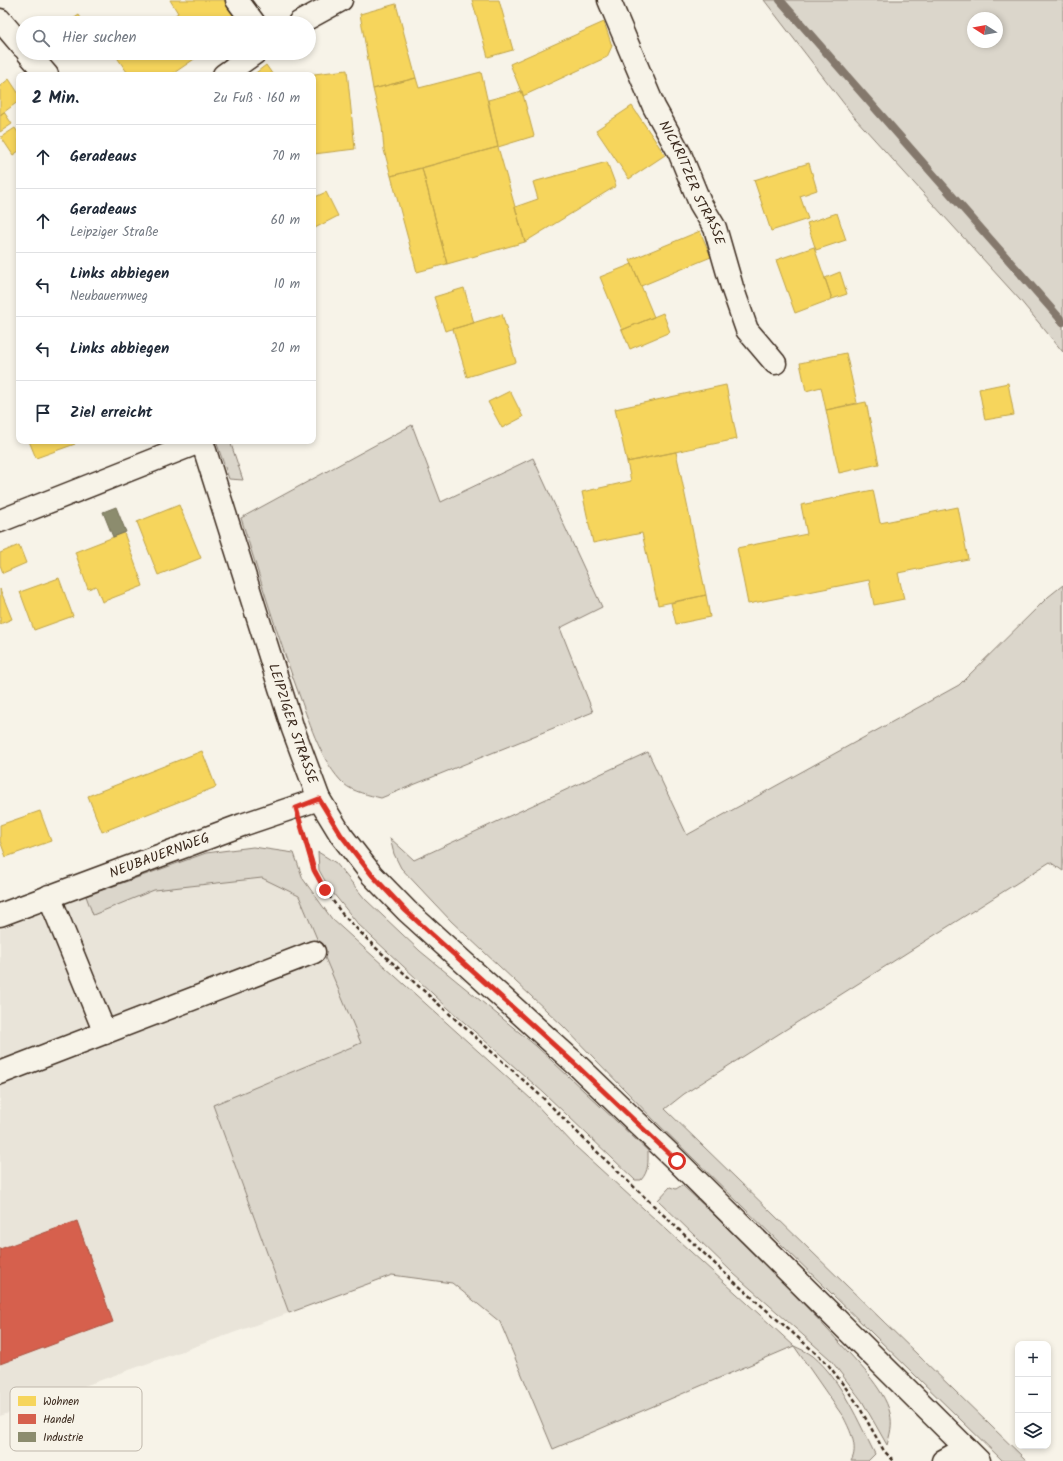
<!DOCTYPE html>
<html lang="de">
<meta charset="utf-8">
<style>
:root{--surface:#fff;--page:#f6f6f7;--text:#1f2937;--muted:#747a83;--line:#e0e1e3}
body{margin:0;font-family:Kalam,sans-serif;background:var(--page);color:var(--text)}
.controls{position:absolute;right:12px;bottom:12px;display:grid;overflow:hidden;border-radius:8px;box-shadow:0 2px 6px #0003}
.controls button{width:36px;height:36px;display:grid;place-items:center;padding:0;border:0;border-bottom:1px solid var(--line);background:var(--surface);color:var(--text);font:20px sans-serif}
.compass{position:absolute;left:967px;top:12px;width:36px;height:36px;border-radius:50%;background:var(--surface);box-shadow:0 2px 6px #0003;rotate:281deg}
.stop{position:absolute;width:12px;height:12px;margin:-9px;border:3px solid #d93025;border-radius:50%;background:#fff}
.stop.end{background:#d93025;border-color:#fff;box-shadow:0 1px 4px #0008}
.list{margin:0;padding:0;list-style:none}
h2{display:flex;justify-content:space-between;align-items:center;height:52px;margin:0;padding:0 16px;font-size:17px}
h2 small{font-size:13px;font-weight:400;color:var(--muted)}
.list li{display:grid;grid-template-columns:26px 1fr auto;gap:12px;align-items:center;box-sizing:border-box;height:64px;padding:0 16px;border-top:1px solid var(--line)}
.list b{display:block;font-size:15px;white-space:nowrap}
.list p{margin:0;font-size:13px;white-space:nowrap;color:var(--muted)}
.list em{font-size:13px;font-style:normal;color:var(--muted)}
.icon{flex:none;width:22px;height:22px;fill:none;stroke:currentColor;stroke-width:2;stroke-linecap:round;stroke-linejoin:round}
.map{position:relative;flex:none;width:1063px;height:1461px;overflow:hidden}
.search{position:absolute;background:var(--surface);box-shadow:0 2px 6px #0003;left:16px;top:16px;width:300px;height:44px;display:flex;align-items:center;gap:10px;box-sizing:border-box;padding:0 14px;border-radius:22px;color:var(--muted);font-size:15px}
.panel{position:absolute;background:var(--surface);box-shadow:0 2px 6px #0003;left:16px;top:72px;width:300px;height:372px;border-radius:8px}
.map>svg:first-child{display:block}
</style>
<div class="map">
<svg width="1063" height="1461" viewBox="0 0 1063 1461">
<rect width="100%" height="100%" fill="#f7f3e8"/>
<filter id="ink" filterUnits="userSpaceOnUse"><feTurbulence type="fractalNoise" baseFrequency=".025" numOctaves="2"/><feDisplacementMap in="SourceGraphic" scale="8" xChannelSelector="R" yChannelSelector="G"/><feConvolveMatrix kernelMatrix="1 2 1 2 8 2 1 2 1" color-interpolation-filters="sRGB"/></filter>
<g filter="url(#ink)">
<path fill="#e9e4d9" d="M 253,847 L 299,896 L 361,1043 L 213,1105 L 289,1313 L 0,1416 L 0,929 L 86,896 L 206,853 Z"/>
<path fill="#dbd6cb" stroke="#8b8074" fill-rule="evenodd" d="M 764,0 L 1063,0 L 1063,352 L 1020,300 L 855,118 ZM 973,18 L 997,18 L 997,42 L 973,42 Z
M 412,425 L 441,502 L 533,458 L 602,607 L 560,628 L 593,712 L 381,798 C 369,795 353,792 344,784 C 322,763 310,725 300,697 C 278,638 260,578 241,518 Z
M 216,441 L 230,441 L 243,480 L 229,479 Z
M 1063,585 L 1063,871 L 1050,862 L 684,1094 L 665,1109 L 1027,1461 L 1003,1461 L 655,1121 L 563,1026 L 451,921 L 401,868 L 394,854 L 390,838 L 414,860 L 648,752 L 687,835 L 959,685 L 1048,597 Z
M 253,847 L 294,853 L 303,879 L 332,919 L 531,1099 L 575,1146 L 794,1346 C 800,1349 808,1352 813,1356 C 841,1379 859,1423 875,1454 L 868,1461 L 851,1461 C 859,1448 850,1430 844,1418 L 794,1346 L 553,1449 L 500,1322 L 452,1283 L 392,1275 L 289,1313 L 213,1105 L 361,1043 L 299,896 L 262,878 L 154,890 L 93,915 L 86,896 L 206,853 Z
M 318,852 L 336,863 L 365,899 L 420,951 L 536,1046 L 648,1151 C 648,1162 649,1171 641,1180 L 635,1180 L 544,1093 L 448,1008 L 358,924 L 329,888 L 319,870 Z
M 682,1185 C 736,1235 789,1287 839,1342 C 855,1360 884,1388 890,1413 C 893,1425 890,1434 887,1445 L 862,1401 L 830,1359 L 734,1274 L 658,1200 L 670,1187 L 676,1189 Z"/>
<path fill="#f6d55c" stroke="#bea249" d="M 170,0 L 224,0 L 240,23 L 164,23 L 178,13 Z
M 472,0 L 499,0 L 513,50 L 488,57 Z
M 396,4 L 416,78 L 373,89 L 360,14 Z
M 79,15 L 84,23 L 67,23 Z
M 604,22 L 612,46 L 607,57 L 523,96 L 510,64 Z
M 120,53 L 203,53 L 171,75 L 129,75 L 116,56 Z
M 266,65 L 273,75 L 253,75 Z
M 347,70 L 355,149 L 314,154 L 313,75 L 306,75 Z
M 481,72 L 498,147 L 391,176 L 384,150 L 382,126 L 373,89 L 416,78 L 419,88 Z
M 9,79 L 19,94 L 19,101 L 0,115 L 0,86 Z
M 522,91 L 534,136 L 498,147 L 488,100 Z
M 632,106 L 665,155 L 629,179 L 596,130 Z
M 4,112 L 12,124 L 0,132 L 0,115 Z
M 15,128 L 19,134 L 19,151 L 13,155 L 1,137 Z
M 498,147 L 525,242 L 447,264 L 422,168 Z
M 607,162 L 616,186 L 525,242 L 515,207 L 538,199 L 533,182 Z
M 809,163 L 817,190 L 800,196 L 808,219 L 771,231 L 754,180 Z
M 422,168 L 447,264 L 417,272 L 391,176 Z
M 326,192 L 338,216 L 313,229 L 313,198 Z
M 837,213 L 846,240 L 816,250 L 807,223 Z
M 700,231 L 711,257 L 641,286 L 630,260 Z
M 814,247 L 832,299 L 795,313 L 776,260 Z
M 632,264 L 654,317 L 622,330 L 600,277 Z
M 840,272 L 847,294 L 832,299 L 825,278 Z
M 464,288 L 474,323 L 445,331 L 434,297 Z
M 663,313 L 670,332 L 630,349 L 622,330 Z
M 502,314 L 516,362 L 467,377 L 453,329 Z
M 846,353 L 857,403 L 826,410 L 821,387 L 806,391 L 800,363 Z
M 1008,383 L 1014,415 L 985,420 L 979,389 Z
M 726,385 L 737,439 L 627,462 L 615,409 Z
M 510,391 L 523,417 L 502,428 L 488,402 Z
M 866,402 L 879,464 L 839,473 L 826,410 Z
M 29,441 L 74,441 L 75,444 L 36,458 Z
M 676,452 L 706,595 L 658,605 L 642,533 L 593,543 L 582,492 L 631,481 L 627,462 Z
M 873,490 L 880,523 L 958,507 L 968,559 L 898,573 L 904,599 L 874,605 L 869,580 L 748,604 L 737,548 L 807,534 L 801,505 Z
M 179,505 L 201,558 L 158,575 L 137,522 Z
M 124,533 L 143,586 L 102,602 L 96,586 L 88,589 L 75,552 Z
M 19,545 L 26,563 L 3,573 L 0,565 L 0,553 Z
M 59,578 L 73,616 L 34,630 L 20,592 Z
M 0,589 L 12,619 L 0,624 Z
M 706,595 L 710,617 L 676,624 L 671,603 Z
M 202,751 L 216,787 L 102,832 L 88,796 Z
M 40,811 L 51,841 L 6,857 L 0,841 L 0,825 Z"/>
<path fill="#d6604d" stroke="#a8503f" d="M 77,1221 L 113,1322 L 0,1364 L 0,1249 Z"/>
<path fill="#8c8c6e" stroke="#746f56" d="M 116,507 L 126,532 L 113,537 L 103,512 Z"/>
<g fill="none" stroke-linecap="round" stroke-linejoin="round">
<path stroke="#84786c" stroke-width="8" d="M 780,0 L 1063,322"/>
<g stroke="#3b2a1e" stroke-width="25">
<g id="minor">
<path d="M 237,0 L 254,23"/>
<path id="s1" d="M 609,0 L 654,107 L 680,154 L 700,203 L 715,228 L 732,287 L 747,330 L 775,363"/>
<path d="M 0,20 L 23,47"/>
<path d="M 299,23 L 341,0"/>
<path d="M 28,53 L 47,75"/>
<path d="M 224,75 L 255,53"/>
<path id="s2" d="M 202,441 L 293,729 L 319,799 L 341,835 L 372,875 L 407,911 L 577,1065 L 677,1161 L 966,1448"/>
<path d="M 0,521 L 202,441"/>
<path d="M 49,896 L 105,1033"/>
<path id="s3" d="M 0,915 L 242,825 L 319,799"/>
<path d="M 0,1073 L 314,952"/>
</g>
</g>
<g stroke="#3b2a1e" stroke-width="25">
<path id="major" d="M 943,1461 L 966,1448 L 979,1461"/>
</g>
<path stroke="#3b2a1e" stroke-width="2.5" stroke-dasharray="4 3" stroke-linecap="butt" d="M 303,831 L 314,870 L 325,890 L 343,915 L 376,948 L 541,1096 L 593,1148 L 731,1279 L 827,1363 L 857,1403 L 884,1451 L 894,1461"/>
<use href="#minor" stroke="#f7f3e8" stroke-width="22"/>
<use href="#major" stroke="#f7f3e8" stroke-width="22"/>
</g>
</g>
<g fill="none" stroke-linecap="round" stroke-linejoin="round" filter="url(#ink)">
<path stroke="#d93025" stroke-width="5" d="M 325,890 L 314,870 L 296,808 L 319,799 L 341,835 L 372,875 L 406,911 L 576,1065 L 677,1161"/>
</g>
<g text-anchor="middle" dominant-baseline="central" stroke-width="4" stroke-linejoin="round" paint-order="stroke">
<g font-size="14" fill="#3b2a1e" stroke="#f7f3e8">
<text stroke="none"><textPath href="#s1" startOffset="201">NICKRITZER STRASSE</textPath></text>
<text stroke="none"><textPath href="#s2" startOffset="297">LEIPZIGER STRASSE</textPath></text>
<text stroke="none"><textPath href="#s3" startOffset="170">NEUBAUERNWEG</textPath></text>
</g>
</g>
<rect x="10" y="1387" width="132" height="64" rx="6" fill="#f7f3e8" stroke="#bfb7ab" stroke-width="1"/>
<rect x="18" y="1396" width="18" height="10" fill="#f6d55c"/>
<rect x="18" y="1414" width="18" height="10" fill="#d6604d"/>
<rect x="18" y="1432" width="18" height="10" fill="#8c8c6e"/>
<g font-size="11" fill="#3b2a1e">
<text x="43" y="1405">Wohnen</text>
<text x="43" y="1423">Handel</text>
<text x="43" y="1441">Industrie</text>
</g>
</svg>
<div class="controls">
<button>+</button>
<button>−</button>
<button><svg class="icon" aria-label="layers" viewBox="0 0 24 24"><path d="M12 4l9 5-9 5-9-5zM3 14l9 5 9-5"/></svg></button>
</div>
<svg class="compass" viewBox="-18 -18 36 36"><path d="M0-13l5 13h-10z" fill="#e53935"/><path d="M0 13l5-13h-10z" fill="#747a83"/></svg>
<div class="stop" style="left:677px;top:1161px"></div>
<div class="stop end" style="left:325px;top:890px"></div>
<div class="search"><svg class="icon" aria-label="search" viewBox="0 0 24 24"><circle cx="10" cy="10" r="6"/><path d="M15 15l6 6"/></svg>Hier suchen</div>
<section class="panel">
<h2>2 Min.<small>Zu Fuß · 160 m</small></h2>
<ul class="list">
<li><svg class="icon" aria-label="ahead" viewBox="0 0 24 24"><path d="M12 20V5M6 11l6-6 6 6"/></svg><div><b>Geradeaus</b></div><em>70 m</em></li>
<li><svg class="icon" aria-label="ahead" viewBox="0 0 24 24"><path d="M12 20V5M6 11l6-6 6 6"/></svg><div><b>Geradeaus</b><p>Leipziger Straße</p></div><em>60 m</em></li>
<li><svg class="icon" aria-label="left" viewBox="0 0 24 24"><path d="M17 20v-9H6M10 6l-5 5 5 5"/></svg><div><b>Links abbiegen</b><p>Neubauernweg</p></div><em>10 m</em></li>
<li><svg class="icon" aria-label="left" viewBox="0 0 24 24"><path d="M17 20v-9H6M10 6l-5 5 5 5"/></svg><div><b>Links abbiegen</b></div><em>20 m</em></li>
<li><svg class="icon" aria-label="arrive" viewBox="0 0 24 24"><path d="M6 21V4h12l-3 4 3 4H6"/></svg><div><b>Ziel erreicht</b></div></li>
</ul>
</section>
</div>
